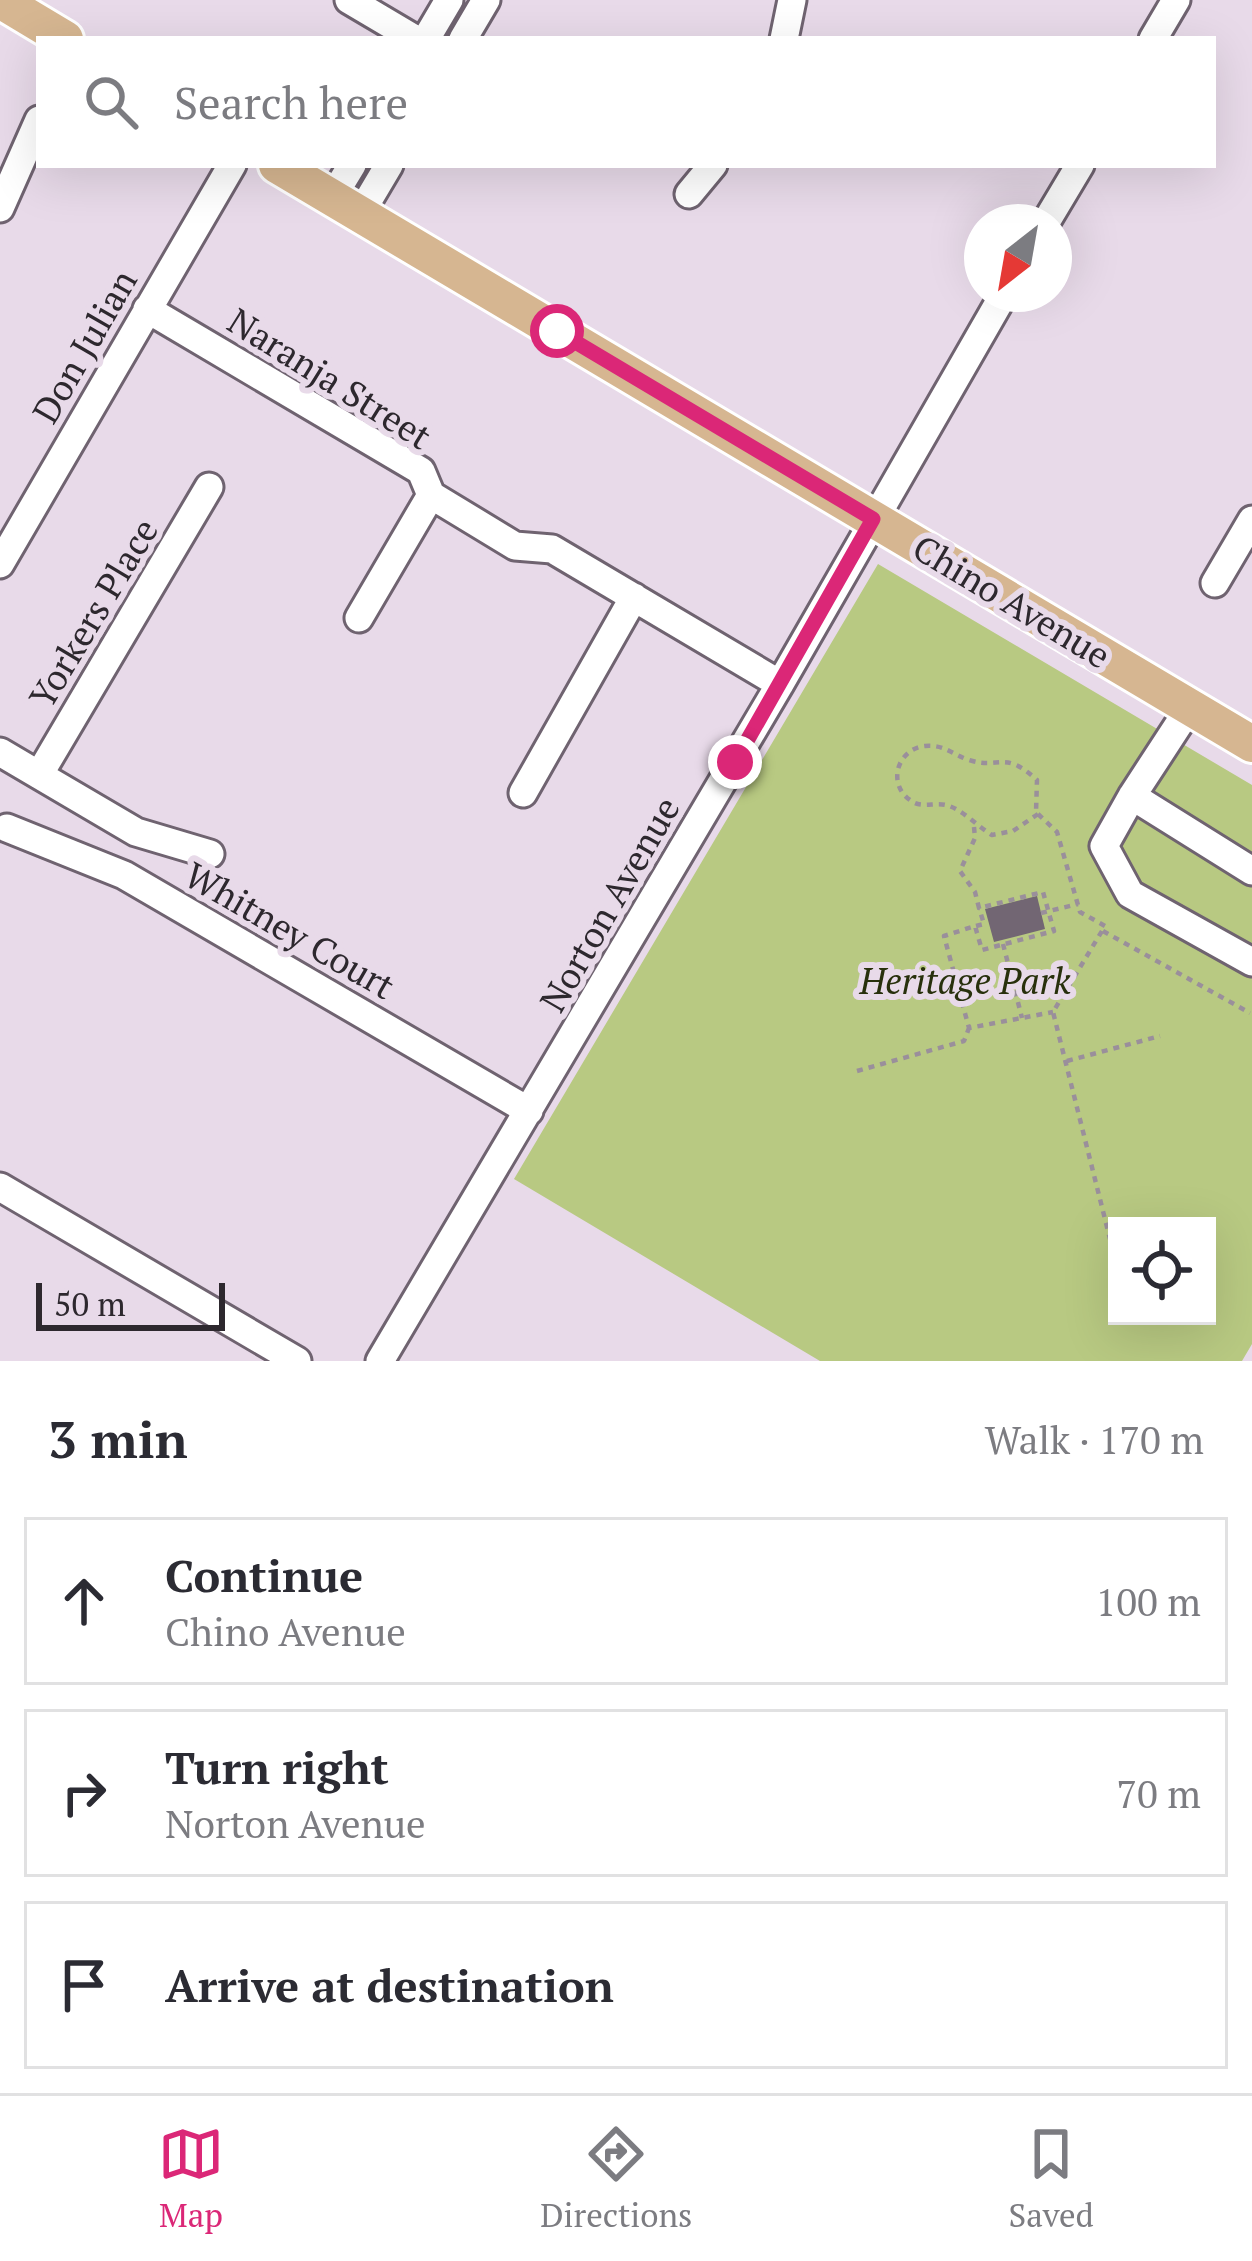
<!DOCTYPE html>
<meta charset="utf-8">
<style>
:root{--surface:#fff;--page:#f7f7f7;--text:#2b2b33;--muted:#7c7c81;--line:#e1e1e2;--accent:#db2777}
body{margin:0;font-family:"PT Serif",serif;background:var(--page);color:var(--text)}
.controls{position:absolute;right:36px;bottom:36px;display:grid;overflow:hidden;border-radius:0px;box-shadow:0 12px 48px #0002}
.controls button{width:108px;height:108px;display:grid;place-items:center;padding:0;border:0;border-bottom:3px solid var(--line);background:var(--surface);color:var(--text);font:60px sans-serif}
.compass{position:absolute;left:964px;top:204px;width:108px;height:108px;border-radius:50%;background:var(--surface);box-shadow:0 12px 48px #0002;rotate:211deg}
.scale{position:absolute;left:36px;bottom:30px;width:189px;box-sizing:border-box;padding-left:12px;border:6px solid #2d282e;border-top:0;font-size:33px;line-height:42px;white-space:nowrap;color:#2d282e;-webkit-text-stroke:9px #e8dae9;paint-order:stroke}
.stop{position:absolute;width:36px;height:36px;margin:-27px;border:9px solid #db2777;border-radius:50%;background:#fff}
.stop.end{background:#db2777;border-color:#fff;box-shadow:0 3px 12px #0008}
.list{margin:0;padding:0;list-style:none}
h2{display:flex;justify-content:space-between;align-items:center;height:156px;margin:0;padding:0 48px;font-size:51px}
h2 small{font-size:39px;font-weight:400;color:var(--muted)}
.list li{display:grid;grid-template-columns:78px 1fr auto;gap:36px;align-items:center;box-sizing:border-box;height:168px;margin:0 24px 24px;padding:0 24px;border:3px solid var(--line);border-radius:0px}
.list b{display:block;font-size:45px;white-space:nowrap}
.list p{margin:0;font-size:39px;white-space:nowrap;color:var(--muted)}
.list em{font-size:39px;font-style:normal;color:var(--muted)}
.icon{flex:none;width:66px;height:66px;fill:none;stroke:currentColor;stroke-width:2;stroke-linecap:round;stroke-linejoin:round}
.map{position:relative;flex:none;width:1252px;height:1361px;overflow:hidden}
.search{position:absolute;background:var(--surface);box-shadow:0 12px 48px #0002;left:36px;right:36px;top:36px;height:132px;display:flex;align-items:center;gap:30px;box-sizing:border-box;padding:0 42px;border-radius:0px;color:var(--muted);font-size:45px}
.sheet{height:732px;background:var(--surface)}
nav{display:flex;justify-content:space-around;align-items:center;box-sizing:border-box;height:168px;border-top:3px solid var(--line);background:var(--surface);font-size:33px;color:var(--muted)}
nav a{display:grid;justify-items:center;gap:6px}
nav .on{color:var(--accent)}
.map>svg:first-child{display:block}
</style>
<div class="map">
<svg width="1252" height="1361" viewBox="0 0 1252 1361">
<rect width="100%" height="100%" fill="#e8dae9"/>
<path fill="#b8c982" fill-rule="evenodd" d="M 878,564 L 1252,785 L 1252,1344 L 1242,1361 L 820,1361 L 514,1179 ZM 1117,1226 L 1207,1226 L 1207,1316 L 1117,1316 Z"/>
<path fill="#726673" d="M 1037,896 L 1045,929 L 994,942 L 985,909 Z"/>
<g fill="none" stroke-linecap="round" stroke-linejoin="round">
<g stroke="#6f6370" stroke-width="33">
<path id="minor" d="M 349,0 L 415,39
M 426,39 L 449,0
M 463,39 L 486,0
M 784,39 L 792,0
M 1153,39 L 1176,0
M 689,194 L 713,165
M 332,198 L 352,165
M 0,208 L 39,120
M 360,214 L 389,165
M 1046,222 L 1080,165
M 147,309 L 421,471 L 431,495 L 515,546 L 552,549 L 780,684
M 0,564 L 232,165
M 1215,583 L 1252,520
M 359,618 L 431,495
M 0,752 L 136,832 L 210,854
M 39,775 L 209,487
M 523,793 L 634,597
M 1132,796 L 1190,707
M 7,828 L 124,875 L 529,1111
M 1252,871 L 1132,796 L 1104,846 L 1130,894 L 1252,962
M 0,1187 L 297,1361
M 380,1361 L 780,684 L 1004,294"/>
</g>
<g stroke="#fff" stroke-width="42">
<path id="major" d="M 0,0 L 65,39
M 277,165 L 1252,744"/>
</g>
<path stroke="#9a8f9b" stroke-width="4.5" stroke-dasharray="6 6" stroke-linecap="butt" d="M 1038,814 L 1013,831 L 992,835 C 977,826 962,809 946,805 C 933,802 921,809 910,800 C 887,784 897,749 925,746 C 944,744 953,755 969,760 C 1000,770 1003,749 1037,780 L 1036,812 L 1038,814 L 1057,832 L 1080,912 L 1105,926 L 1053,1012 L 1110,1239
M 974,827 L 975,838 L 960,871 L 975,892 L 979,908 L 1043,892 L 1054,931 L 982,950 L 975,926 L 944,936 L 969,1028 L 1053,1012
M 1041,913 L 1078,904
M 976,926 L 984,924 L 979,908
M 1103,931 L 1250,1013
M 1003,944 L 1022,1018
M 1067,1061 L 1160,1036
M 857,1071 L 964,1041 L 969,1028"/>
<use href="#minor" stroke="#fff" stroke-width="27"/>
<use href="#major" stroke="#d6b691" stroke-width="36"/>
</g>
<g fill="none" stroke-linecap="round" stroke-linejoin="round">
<path stroke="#db2777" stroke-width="15" d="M 557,331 L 873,519 L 735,762"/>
</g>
<g text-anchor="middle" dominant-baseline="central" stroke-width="12" stroke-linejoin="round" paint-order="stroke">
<g font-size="36" fill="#2d282e" stroke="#e8dae9">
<text transform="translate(84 346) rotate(-60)">Don Julian</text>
<text transform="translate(330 378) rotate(32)">Naranja Street</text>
<text transform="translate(1012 601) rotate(31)">Chino Avenue</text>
<text transform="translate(93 613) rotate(-59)">Yorkers Place</text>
<text transform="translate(609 904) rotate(-60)">Norton Avenue</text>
<text transform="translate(290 930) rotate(30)">Whitney Court</text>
</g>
<g font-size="36" font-style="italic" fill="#28300c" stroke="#e8dae9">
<text x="965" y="980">Heritage Park</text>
</g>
</g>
</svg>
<div class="controls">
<button><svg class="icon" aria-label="locate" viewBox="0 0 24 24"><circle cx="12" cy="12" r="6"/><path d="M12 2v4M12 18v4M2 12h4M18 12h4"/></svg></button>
</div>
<svg class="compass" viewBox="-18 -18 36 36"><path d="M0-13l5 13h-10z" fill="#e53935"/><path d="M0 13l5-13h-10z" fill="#7c7c81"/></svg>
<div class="scale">50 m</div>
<div class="stop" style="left:557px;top:331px"></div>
<div class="stop end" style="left:735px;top:762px"></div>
<div class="search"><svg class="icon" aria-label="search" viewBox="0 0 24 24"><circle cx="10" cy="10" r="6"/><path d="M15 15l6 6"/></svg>Search here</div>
</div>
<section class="sheet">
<h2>3 min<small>Walk · 170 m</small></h2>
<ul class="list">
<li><svg class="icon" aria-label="ahead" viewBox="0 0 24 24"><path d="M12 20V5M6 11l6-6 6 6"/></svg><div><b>Continue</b><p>Chino Avenue</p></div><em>100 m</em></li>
<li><svg class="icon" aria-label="right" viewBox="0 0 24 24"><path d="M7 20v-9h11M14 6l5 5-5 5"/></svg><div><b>Turn right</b><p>Norton Avenue</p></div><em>70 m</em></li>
<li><svg class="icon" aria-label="arrive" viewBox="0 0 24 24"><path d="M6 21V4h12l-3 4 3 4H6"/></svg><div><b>Arrive at destination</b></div></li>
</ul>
</section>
<nav>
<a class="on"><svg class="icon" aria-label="map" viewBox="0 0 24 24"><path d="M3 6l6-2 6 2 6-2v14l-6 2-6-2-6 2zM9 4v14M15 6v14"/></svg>Map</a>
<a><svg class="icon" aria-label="directions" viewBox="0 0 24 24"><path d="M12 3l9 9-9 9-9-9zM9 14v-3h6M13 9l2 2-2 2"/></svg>Directions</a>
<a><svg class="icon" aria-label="saved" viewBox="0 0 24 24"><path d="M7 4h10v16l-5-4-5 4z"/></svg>Saved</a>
</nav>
